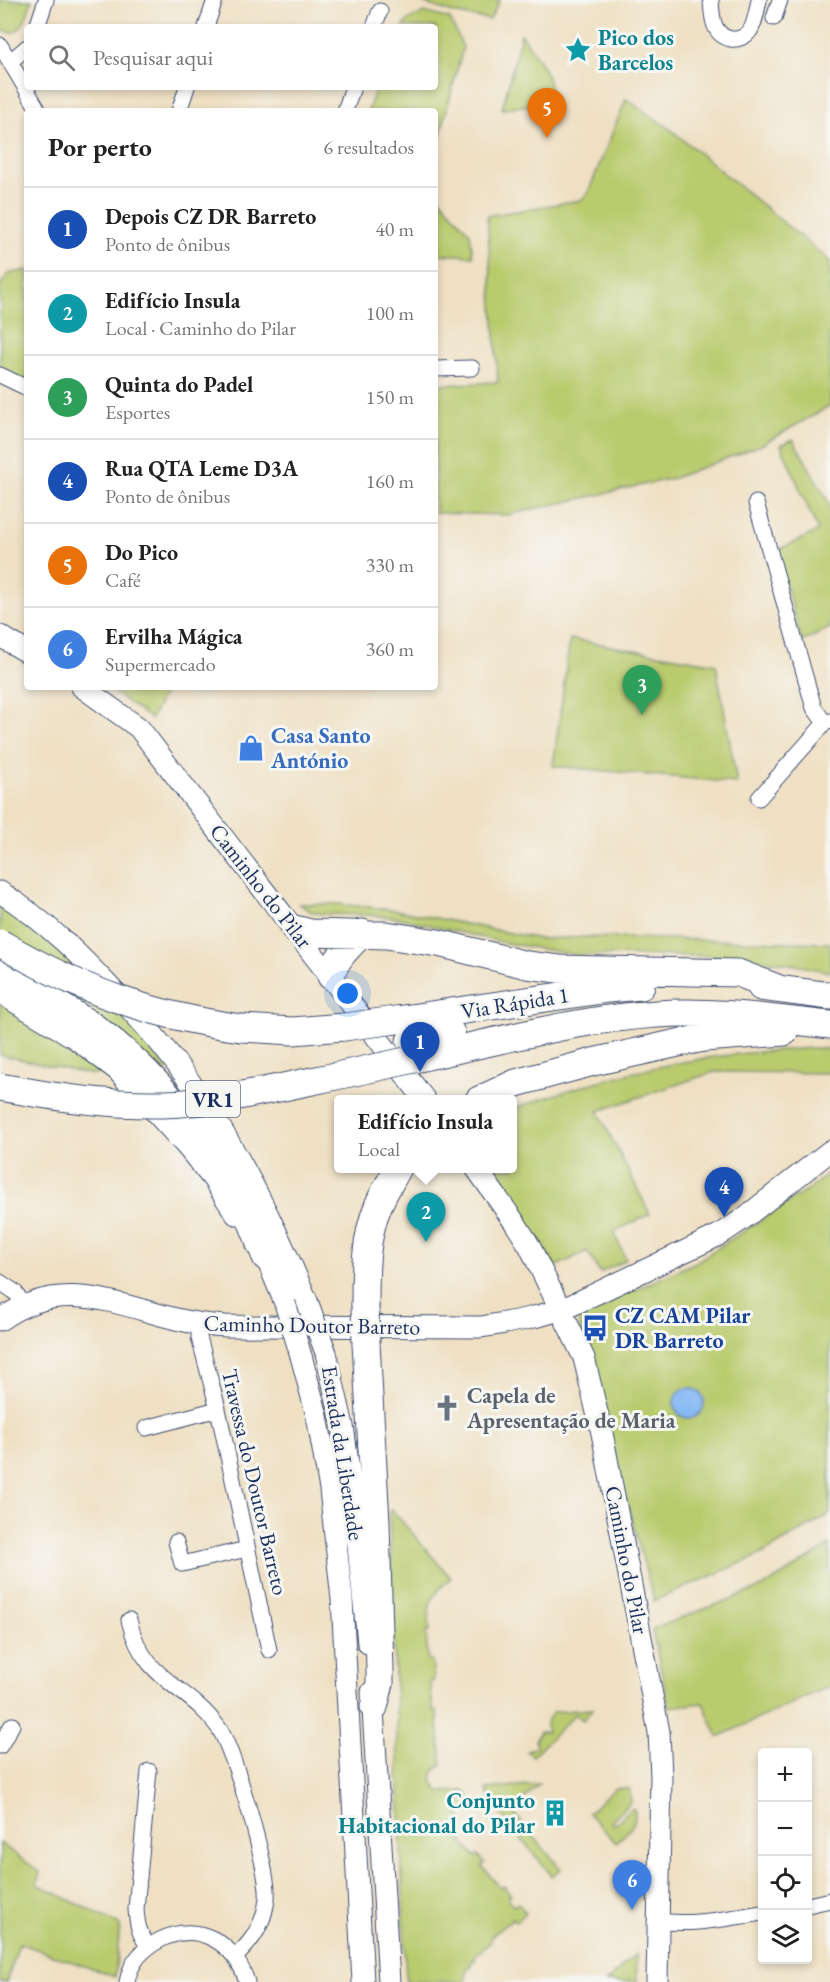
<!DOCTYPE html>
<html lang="pt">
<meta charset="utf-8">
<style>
:root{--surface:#fff;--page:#f6f6f6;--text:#222;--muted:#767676;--line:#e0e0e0;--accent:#b5179e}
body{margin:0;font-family:"EB Garamond",serif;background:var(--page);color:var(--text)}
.controls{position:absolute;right:18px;bottom:18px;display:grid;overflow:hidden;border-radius:6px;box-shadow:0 3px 9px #0003}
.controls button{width:54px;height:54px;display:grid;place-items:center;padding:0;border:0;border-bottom:2px solid var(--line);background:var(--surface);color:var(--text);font:30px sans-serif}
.you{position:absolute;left:348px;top:994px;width:21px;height:21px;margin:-15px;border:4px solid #fff;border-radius:50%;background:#1a73e8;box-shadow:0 0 0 9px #1a73e833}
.badge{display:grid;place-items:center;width:39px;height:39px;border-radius:50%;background:var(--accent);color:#fff;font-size:20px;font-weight:700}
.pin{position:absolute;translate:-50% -50px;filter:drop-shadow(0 2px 3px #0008)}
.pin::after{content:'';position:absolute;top:32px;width:21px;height:18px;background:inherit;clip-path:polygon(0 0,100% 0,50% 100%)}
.popup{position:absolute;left:334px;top:1095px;width:183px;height:78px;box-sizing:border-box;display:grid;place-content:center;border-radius:6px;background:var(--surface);filter:drop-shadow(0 2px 4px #0005);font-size:20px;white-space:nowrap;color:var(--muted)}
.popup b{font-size:22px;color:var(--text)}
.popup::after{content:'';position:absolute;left:50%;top:100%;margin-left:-12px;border:12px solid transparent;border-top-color:var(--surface)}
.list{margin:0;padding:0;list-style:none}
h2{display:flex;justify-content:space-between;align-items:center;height:78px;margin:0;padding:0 24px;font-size:26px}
h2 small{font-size:20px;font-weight:400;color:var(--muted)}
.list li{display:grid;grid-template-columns:39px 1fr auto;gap:18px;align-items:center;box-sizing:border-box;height:84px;padding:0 24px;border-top:2px solid var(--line)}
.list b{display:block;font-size:22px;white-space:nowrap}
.list p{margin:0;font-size:20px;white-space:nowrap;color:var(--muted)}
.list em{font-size:20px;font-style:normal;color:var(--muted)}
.icon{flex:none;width:33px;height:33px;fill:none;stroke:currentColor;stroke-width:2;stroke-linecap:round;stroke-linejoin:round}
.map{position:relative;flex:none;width:830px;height:1982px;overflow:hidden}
.search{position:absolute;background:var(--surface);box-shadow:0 3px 9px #0003;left:24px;top:24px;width:414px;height:66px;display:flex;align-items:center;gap:15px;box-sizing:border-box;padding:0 21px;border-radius:6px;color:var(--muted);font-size:22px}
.panel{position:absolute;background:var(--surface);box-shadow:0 3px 9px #0003;left:24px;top:108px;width:414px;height:582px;border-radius:6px}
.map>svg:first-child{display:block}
</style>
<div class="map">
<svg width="830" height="1982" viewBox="0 0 830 1982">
<rect width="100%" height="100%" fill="#f6f6f2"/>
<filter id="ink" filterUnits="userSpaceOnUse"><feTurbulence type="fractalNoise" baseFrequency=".0167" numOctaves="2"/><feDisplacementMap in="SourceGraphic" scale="12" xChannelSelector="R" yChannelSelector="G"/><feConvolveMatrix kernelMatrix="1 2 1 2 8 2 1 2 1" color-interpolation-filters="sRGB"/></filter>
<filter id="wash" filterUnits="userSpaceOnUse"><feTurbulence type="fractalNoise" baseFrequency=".008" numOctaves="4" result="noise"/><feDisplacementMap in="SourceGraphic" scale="24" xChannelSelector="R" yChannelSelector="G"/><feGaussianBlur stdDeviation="1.35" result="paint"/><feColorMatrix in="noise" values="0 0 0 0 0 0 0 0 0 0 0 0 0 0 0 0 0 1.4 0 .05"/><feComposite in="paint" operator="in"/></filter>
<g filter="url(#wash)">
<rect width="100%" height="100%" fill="#efe0c3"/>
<path fill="#bacb6e" stroke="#6a7d66" stroke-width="1.5" d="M 0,0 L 32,0 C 27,15 22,42 0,28 Z
M 500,0 L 490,20 L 453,13 L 417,1 Z
M 424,12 L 450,19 L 463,47 L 435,156 L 435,111 L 368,111 L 376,87 L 435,87 L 435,27 L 403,27 L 407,21 Z
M 521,34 C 533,52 555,77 550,100 L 544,103 L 502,109 Z
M 626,99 L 669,128 L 830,261 L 830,406 L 759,446 L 674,478 L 507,515 L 435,513 L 435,385 L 498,382 L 487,216 L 581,200 L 588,193 Z
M 435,193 L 470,233 L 473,256 L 435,254 Z
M 27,270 L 27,388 L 0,375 L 0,286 L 8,274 Z
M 793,439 L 830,505 L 830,628 L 802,642 L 776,551 L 818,531 L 781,445 Z
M 570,639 L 716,664 L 737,783 L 553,766 Z
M 106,687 L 167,687 L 151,719 Z
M 299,904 L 340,904 L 396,910 L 540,939 L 588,937 L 830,943 L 830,972 L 786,963 L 726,956 L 577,955 L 500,942 L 399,918 L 367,915 L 324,914 L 312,912 Z
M 0,906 L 62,952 L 131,1024 L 169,1069 L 163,1072 L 98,1016 L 0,937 Z
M 0,984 L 112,1074 L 87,1074 L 0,1055 Z
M 812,1048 L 830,1049 L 830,1073 L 714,1072 L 598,1111 L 650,1214 L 614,1232 L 626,1260 L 600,1273 L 587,1251 L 553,1268 L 539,1238 L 492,1169 L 513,1168 L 513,1109 C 584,1083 664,1062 739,1054 C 764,1051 788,1050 812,1048 Z
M 830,1172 L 830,1514 L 762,1554 L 654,1601 L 577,1316 L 696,1262 L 809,1189 Z
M 392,1510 L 451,1578 C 430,1597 427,1602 430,1631 L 426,1631 L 428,1661 L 432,1661 L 434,1681 L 430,1681 L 433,1711 L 437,1711 L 442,1765 C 429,1771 430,1783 440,1792 L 465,1791 L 469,1797 L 467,1809 L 459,1814 L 464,1820 L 462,1829 L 456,1834 L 475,1857 L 478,1855 L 485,1863 L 482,1866 L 501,1889 L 504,1886 L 511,1895 L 508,1897 L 514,1906 L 518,1903 L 526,1913 L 516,1922 L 513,1918 L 490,1937 L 492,1941 L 474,1956 L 476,1959 L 471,1963 L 471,1967 L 467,1967 L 466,1982 L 406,1982 L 389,1512 Z
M 830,1545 L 830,1686 L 718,1737 L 703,1703 L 669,1707 L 652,1629 L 765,1586 Z
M 593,1709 L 583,1720 L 575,1714 L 533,1756 L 527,1752 L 530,1749 L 536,1748 L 535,1740 L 540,1732 L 547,1732 L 546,1723 L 553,1712 Z
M 539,1784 L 512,1811 L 561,1869 L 552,1876 L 491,1802 L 486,1789 Z
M 615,1788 L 630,1789 L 631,1802 L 611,1821 L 614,1825 L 631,1809 L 634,1809 C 639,1824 626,1833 616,1843 L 588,1813 Z
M 0,1843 L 40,1872 L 37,1884 L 120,1925 L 115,1977 L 19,1943 L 7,1982 L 0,1982 Z
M 636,1954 L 637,1982 L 630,1982 L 629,1980 L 627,1982 L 606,1982 Z"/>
<path fill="#87b9f4" stroke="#5174a9" stroke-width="1.5" d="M674 1403a15 15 0 1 1 30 0a15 15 0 1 1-30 0Z"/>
</g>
<g filter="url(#ink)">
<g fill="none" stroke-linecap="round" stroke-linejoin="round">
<g stroke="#3b4a6d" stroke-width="17">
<path id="street" d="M 711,0 C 712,16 712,35 731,39 C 737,40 745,37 749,32 C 755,25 757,9 759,0
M 774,18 L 780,0
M 37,27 L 46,0
M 206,27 L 215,0
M 374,27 L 380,11
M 0,45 L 39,111
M 11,61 L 27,47
M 179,111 L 187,87
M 345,111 L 353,87
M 435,369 L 472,368
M 0,375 L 27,388
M 756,503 L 814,708 L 825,723
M 759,798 L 825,723 L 830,721
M 0,1282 L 15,1292 L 25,1306
M 199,1324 L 199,1337 L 218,1409 L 269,1650
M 146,1428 L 218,1409
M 176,1542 L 182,1564 L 247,1549
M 129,1620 C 143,1682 187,1684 218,1727 C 233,1747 270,1873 267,1898 C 265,1922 253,1941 235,1957
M 0,1746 L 12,1725
M 808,1905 L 830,1900
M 658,1921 C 692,1926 728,1918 762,1913
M 148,1946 C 139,1934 137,1924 136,1909 L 149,1771
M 127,1982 C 131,1962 141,1950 160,1940 C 198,1920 235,1943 247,1982"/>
</g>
<g stroke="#3b4a6d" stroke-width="23">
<path id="secondary" d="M 0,636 L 27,652
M 82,687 L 139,728 L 425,1100
M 0,892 C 46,921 83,958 119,997 C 134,1014 150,1030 164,1048 C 226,1124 269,1212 307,1301
M 0,993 L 75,1038 L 117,1070 L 188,1148 L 213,1179 L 236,1214
M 476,1168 L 515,1223 L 529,1245 L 584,1358 L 602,1433 L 659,1732 L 661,1776 L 657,1982
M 257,1245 L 266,1257 L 285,1303
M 0,1320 C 59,1277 113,1303 176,1319 C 192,1323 209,1325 226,1326 L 481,1327 C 512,1322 543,1317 572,1305 L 719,1235 L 743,1219 L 830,1151
M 326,1353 L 343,1426 L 355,1516 L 368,1643
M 301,1356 L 317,1416 L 330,1489 L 342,1599 L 363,1982
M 372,1692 L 389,1982"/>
</g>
<g stroke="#3b4a6d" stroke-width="29">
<path id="highway" d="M 295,929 L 311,933 L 386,935 L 438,943 L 527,965 L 559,969 L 738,973 L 777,988
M 0,971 C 31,990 65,1007 95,1028 C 151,1068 211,1142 243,1202 C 252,1220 258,1239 266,1257
M 331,976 C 335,959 349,946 362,933
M 761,987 L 830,996
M 396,1020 L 608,989 L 641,986
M 241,1028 L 293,1031 L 344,1027
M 410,1041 L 451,1033
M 423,1057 C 500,1041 578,1019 657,1014 C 714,1010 773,1019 830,1025
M 479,1100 L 516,1083 L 593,1062 L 678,1043 L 704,1038 L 784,1032
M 365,1305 C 365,1271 365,1238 378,1206 C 383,1193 391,1181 398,1168
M 366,1343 L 376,1522 L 380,1671 L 380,1683 L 374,1707"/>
</g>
<use href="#street" stroke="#fff" stroke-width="15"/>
<use href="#secondary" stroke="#fff" stroke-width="21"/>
<use href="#highway" stroke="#fff" stroke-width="27"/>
<g stroke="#3b4a6d" stroke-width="23" stroke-linecap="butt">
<path id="secondary-bridge" d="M 307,1301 L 326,1353
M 285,1303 L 301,1356"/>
</g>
<g stroke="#3b4a6d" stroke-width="29" stroke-linecap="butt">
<path id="highway-bridge" d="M 0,943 C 80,990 148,1015 241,1028
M 344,1027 L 396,1020
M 0,1087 C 54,1097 107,1105 163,1104 C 207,1103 250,1094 293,1085 C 336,1076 380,1067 423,1057
M 365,1305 L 366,1343"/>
</g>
<use href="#secondary-bridge" stroke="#fff" stroke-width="21"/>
<use href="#highway-bridge" stroke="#fff" stroke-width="27"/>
</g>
</g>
<defs>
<g id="sight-bare" transform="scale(2.07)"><path d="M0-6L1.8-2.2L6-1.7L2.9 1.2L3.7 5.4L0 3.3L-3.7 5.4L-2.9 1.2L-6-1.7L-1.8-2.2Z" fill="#0f9aa8" stroke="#f6f6f2" stroke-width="2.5" paint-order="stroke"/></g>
<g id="shop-bare" transform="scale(2.07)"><path d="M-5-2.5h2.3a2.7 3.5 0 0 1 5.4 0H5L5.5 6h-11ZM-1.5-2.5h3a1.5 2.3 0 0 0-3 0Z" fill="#3f7fe0" stroke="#f6f6f2" stroke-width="2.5" paint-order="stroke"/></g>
<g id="bus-bare" transform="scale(2.07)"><path d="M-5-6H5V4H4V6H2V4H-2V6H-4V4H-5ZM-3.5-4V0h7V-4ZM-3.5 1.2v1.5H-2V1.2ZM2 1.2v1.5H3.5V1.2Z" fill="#1a4fb4" stroke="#f6f6f2" stroke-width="2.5" paint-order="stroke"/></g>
<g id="church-bare" transform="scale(2.07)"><path d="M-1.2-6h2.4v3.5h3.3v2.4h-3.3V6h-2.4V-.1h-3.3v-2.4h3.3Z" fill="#6b7280" stroke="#f6f6f2" stroke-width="2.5" paint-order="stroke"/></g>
<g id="building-bare" transform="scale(2.07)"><path d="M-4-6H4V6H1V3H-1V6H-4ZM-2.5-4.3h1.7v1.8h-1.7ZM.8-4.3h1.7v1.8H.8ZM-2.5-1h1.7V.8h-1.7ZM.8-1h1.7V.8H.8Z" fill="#0f9aa8" stroke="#f6f6f2" stroke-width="2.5" paint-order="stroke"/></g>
</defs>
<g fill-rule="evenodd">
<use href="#sight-bare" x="578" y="50"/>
<use href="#shop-bare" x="251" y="748"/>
<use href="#bus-bare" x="595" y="1328"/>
<use href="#church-bare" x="447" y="1408"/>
<use href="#building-bare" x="555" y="1813"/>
</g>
<g text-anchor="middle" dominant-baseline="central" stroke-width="6" stroke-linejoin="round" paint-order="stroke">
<rect fill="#f6f6f2" stroke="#5d6b8a" stroke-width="1.5" x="186" y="1081" width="54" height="36" rx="4.5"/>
<g font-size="21" font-weight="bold" fill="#1b2f5e">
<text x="213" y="1099">VR1</text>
</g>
<g font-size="22" font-weight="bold" fill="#0d838f" stroke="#f6f6f2" text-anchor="start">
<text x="598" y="37">Pico dos<tspan x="598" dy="25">Barcelos</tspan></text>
<text x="535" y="1800" text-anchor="end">Conjunto<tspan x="535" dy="25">Habitacional do Pilar</tspan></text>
</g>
<g font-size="22" font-weight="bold" fill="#366cbe" stroke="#f6f6f2" text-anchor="start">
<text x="271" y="735">Casa Santo<tspan x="271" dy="25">António</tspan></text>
</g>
<g font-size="22" fill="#1b2f5e" stroke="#f6f6f2">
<text transform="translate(261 886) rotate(52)">Caminho do Pilar</text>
<text transform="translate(515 1003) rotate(-9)">Via Rápida 1</text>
<text transform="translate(312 1325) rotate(1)">Caminho Doutor Barreto</text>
<text transform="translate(343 1453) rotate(81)">Estrada da Liberdade</text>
<text transform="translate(255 1482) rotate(77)">Travessa do Doutor Barreto</text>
<text transform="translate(627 1560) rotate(79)">Caminho do Pilar</text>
</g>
<g font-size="22" font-weight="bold" fill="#164399" stroke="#f6f6f2" text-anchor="start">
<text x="615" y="1315">CZ CAM Pilar<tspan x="615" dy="25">DR Barreto</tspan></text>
</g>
<g font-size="22" font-weight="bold" fill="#5b616d" stroke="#f6f6f2" text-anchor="start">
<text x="467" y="1395">Capela de<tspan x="467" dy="25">Apresentação de Maria</tspan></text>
</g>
</g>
</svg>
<div class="controls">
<button>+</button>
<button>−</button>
<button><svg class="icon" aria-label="locate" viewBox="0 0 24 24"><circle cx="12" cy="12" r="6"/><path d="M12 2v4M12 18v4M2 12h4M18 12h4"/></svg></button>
<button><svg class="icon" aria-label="layers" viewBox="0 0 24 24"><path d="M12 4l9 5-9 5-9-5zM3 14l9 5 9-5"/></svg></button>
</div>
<div class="you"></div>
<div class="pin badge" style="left:420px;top:1072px;background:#1a4fb4">1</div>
<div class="pin badge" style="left:426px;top:1242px;background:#0f9aa8">2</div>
<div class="popup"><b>Edifício Insula</b>Local</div>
<div class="pin badge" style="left:642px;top:715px;background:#2e9e5b">3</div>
<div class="pin badge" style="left:724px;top:1217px;background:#1a4fb4">4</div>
<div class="pin badge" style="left:547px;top:138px;background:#e8710a">5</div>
<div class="pin badge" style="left:632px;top:1910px;background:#3f7fe0">6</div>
<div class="search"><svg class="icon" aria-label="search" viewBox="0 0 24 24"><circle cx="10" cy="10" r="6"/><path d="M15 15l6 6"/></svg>Pesquisar aqui</div>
<section class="panel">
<h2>Por perto<small>6 resultados</small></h2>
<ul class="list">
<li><span class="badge" style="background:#1a4fb4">1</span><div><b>Depois CZ DR Barreto</b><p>Ponto de ônibus</p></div><em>40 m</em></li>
<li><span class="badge" style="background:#0f9aa8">2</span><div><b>Edifício Insula</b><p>Local · Caminho do Pilar</p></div><em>100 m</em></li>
<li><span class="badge" style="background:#2e9e5b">3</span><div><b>Quinta do Padel</b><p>Esportes</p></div><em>150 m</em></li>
<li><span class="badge" style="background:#1a4fb4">4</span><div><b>Rua QTA Leme D3A</b><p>Ponto de ônibus</p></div><em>160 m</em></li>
<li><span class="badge" style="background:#e8710a">5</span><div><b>Do Pico</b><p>Café</p></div><em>330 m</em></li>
<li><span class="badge" style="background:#3f7fe0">6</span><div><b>Ervilha Mágica</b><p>Supermercado</p></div><em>360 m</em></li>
</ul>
</section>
</div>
